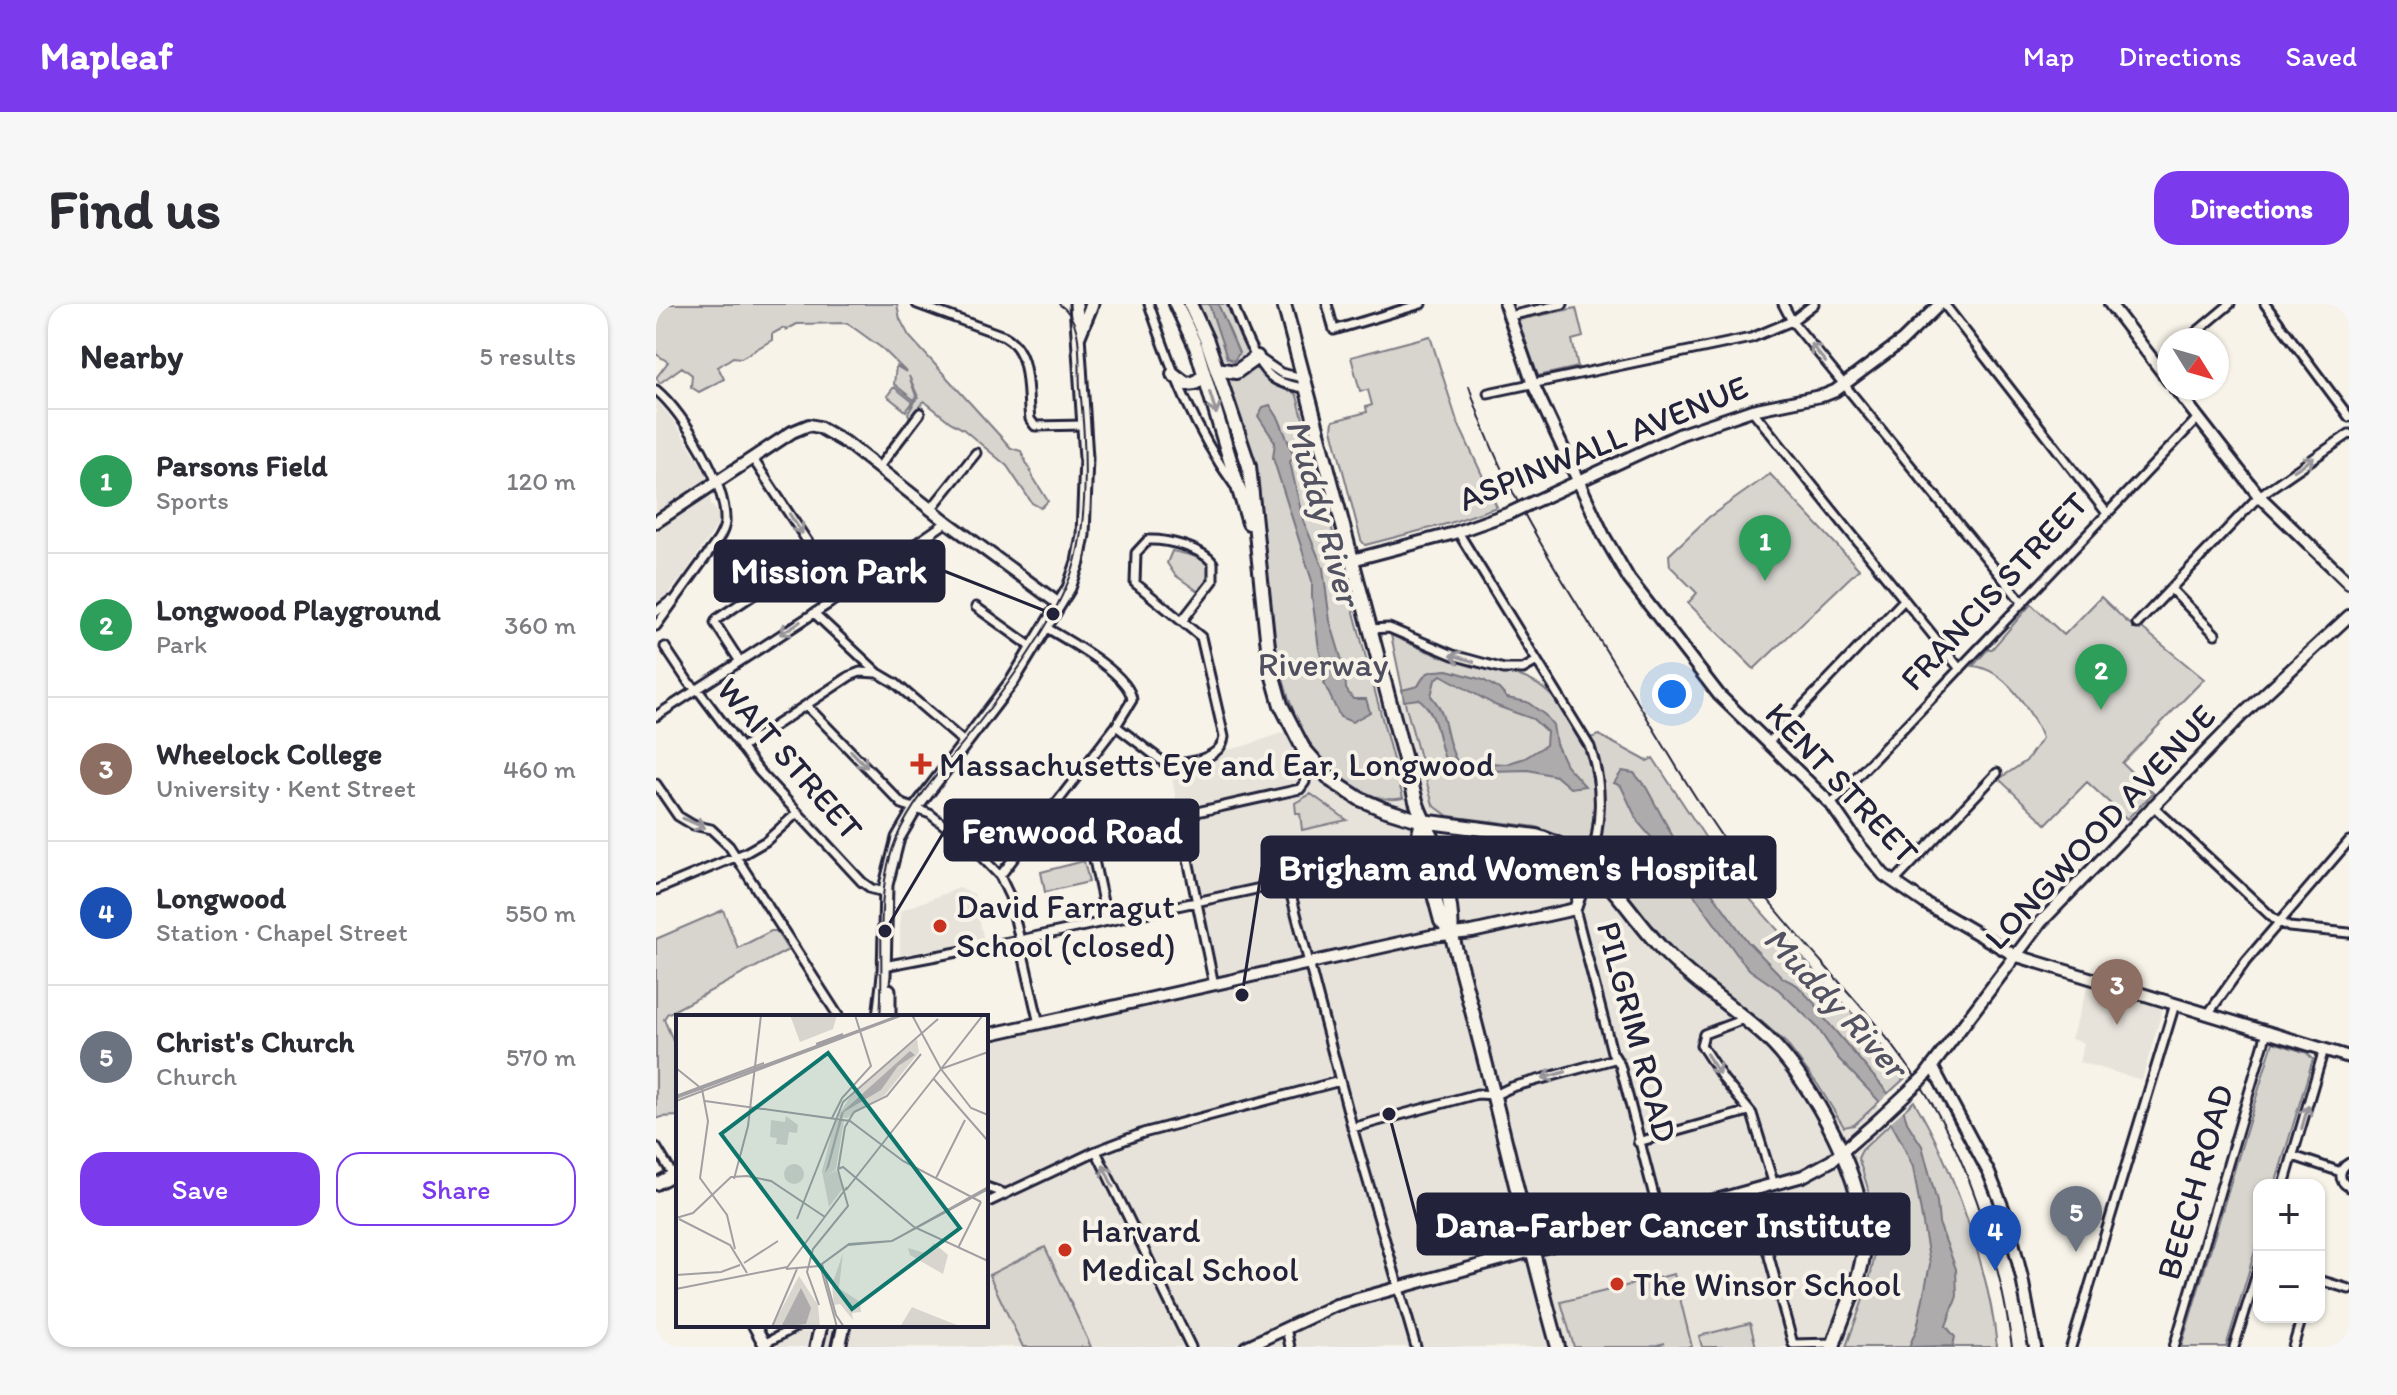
<!DOCTYPE html>
<meta charset="utf-8">
<style>
:root{--surface:#fff;--page:#f7f7f7;--text:#2b2b33;--muted:#7c7c81;--line:#e1e1e2;--accent:#7c3aed}
body{margin:0;font-family:Itim,sans-serif;background:var(--page);color:var(--text)}
.controls{position:absolute;right:24px;bottom:24px;display:grid;overflow:hidden;border-radius:16px;box-shadow:0 2px 6px #0004}
.controls button{width:72px;height:72px;display:grid;place-items:center;padding:0;border:0;border-bottom:2px solid var(--line);background:var(--surface);color:var(--text);font:40px sans-serif}
.compass{position:absolute;left:1501px;top:24px;width:72px;height:72px;border-radius:50%;background:var(--surface);box-shadow:0 2px 6px #0004;rotate:127deg}
.you{position:absolute;left:1016px;top:390px;width:28px;height:28px;margin:-20px;border:6px solid #fff;border-radius:50%;background:#1a73e8;box-shadow:0 0 0 12px #1a73e833}
.badge{display:grid;place-items:center;width:52px;height:52px;border-radius:50%;background:var(--accent);color:#fff;font-size:26px;font-weight:700}
.pin{position:absolute;translate:-50% -66px;filter:drop-shadow(0 2px 4px #0008)}
.pin::after{content:'';position:absolute;top:42px;width:28px;height:24px;background:inherit;clip-path:polygon(0 0,100% 0,50% 100%)}
.list{margin:0;padding:0;list-style:none}
h2{display:flex;justify-content:space-between;align-items:center;height:104px;margin:0;padding:0 32px;font-size:34px}
h2 small{font-size:26px;font-weight:400;color:var(--muted)}
.list li{display:grid;grid-template-columns:52px 1fr auto;gap:24px;align-items:center;box-sizing:border-box;height:144px;padding:0 32px;border-top:2px solid var(--line)}
.list b{display:block;font-size:30px;white-space:nowrap}
.list p{margin:0;font-size:26px;white-space:nowrap;color:var(--muted)}
.list em{font-size:26px;font-style:normal;color:var(--muted)}
.actions{display:flex;gap:16px;padding:24px 32px}
.actions a{flex:1;padding:18px 0;border:2px solid var(--accent);border-radius:24px;text-align:center;font-size:28px;color:var(--accent)}
.actions .main{background:var(--accent);color:#fff}
.map{position:relative;flex:none;width:1693px;height:1043px;overflow:hidden;border-radius:24px}
header{display:flex;align-items:center;gap:48px;box-sizing:border-box;height:112px;padding:0 40px;background:var(--accent);color:#fff}
header strong{font-size:38px}
nav{display:flex;gap:44px;margin-inline-start:auto;font-size:28px}
.intro{display:flex;align-items:center;justify-content:space-between;box-sizing:border-box;height:192px;padding:0 48px}
h1{margin:0;font-size:56px}
.button{padding:20px 36px;border-radius:24px;background:var(--accent);color:#fff;font-size:28px;font-weight:700}
main{display:flex;gap:48px;padding:0 48px}
aside{flex:1;background:var(--surface);border-radius:24px;box-shadow:0 2px 6px #0004}
.map>svg:first-child{display:block}
</style>
<header>
<strong>Mapleaf</strong>
<nav><a>Map</a><a>Directions</a><a>Saved</a></nav>
</header>
<div class="intro"><h1>Find us</h1><a class="button">Directions</a></div>
<main>
<aside>
<h2>Nearby<small>5 results</small></h2>
<ul class="list">
<li><span class="badge" style="background:#2e9e5b">1</span><div><b>Parsons Field</b><p>Sports</p></div><em>120 m</em></li>
<li><span class="badge" style="background:#2e9e5b">2</span><div><b>Longwood Playground</b><p>Park</p></div><em>360 m</em></li>
<li><span class="badge" style="background:#8d6e63">3</span><div><b>Wheelock College</b><p>University · Kent Street</p></div><em>460 m</em></li>
<li><span class="badge" style="background:#1a4fb4">4</span><div><b>Longwood</b><p>Station · Chapel Street</p></div><em>550 m</em></li>
<li><span class="badge" style="background:#6b7280">5</span><div><b>Christ's Church</b><p>Church</p></div><em>570 m</em></li>
</ul>
<div class="actions"><a class="main">Save</a><a>Share</a></div>
</aside>
<div class="map">
<svg width="1693" height="1043" viewBox="0 0 1693 1043">
<rect width="100%" height="100%" fill="#f7f3e8"/>
<filter id="ink" filterUnits="userSpaceOnUse"><feTurbulence type="fractalNoise" baseFrequency=".0125" numOctaves="2"/><feDisplacementMap in="SourceGraphic" scale="16" xChannelSelector="R" yChannelSelector="G"/><feConvolveMatrix kernelMatrix="1 2 1 2 8 2 1 2 1" color-interpolation-filters="sRGB"/></filter>
<g filter="url(#ink)">
<path fill="#e7e3db" d="M 0,95 L 16,115 L 54,174 L 55,200 L 66,214 L 30,268 L 9,294 L 0,301 Z
M 749,394 L 922,479 L 958,476 L 1238,806 L 1273,1043 L 160,1043 L 165,1021 L 330,1021 L 330,731 L 557,681 L 513,460 L 588,442 L 695,405 L 704,407 L 722,398 Z
M 303,584 L 318,590 L 328,637 L 244,651 L 244,607 Z
M 1432,682 L 1503,704 L 1506,707 L 1486,776 L 1423,758 L 1428,739 L 1415,735 Z
M 154,1021 L 151,1043 L 116,1043 L 116,1042 Z"/>
<path fill="#d8d5cf" stroke="#7d7c85" stroke-width="2" d="M 0,0 L 241,0 L 244,15 L 253,32 L 355,144 L 365,147 L 377,173 L 392,197 L 385,204 L 376,199 L 351,162 L 307,125 L 294,118 L 268,97 L 254,114 L 252,109 L 262,93 L 253,72 L 260,92 L 258,96 L 238,80 L 240,62 L 250,68 L 227,45 L 191,19 L 141,20 L 130,26 L 127,24 L 116,30 L 116,36 L 85,54 L 77,53 L 62,63 L 68,75 L 43,88 L 35,83 L 36,71 L 26,63 L 4,79 L 0,74 L 12,58 L 0,50 Z
M 540,0 L 570,0 L 592,45 L 593,51 L 579,63 L 567,60 L 563,56 Z
M 920,4 L 927,33 L 916,36 L 922,63 L 882,72 L 862,16 Z
M 774,32 L 801,117 L 841,203 L 794,219 L 709,241 L 705,236 L 676,125 L 677,117 L 711,108 L 710,103 L 716,101 L 712,86 L 704,87 L 695,53 Z
M 597,65 L 602,65 C 614,75 631,80 641,92 L 747,494 C 725,499 709,489 691,477 C 601,416 620,265 599,169 C 593,138 580,106 570,76 Z
M 238,83 L 257,98 L 250,107 L 231,92 Z
M 1114,170 L 1203,265 L 1098,365 L 1032,299 L 1041,289 L 1014,262 L 1013,251 L 1053,213 Z
M 516,247 C 543,253 567,257 543,288 L 519,271 L 511,259 Z
M 1445,293 L 1471,318 L 1484,326 L 1486,324 L 1548,375 L 1466,459 L 1497,489 L 1471,515 L 1431,478 L 1390,520 L 1343,475 L 1370,457 L 1386,434 C 1375,406 1349,365 1317,362 L 1332,345 L 1336,345 L 1375,300 L 1408,331 Z
M 735,331 C 761,343 787,355 815,362 C 832,367 853,367 869,374 C 907,389 932,442 937,479 C 939,498 942,529 931,545 L 880,523 L 792,512 L 777,501 L 750,403 Z
M 943,431 L 991,457 L 997,454 L 1078,577 L 1230,747 L 1249,774 L 1198,821 L 1188,823 L 1162,781 L 1130,739 L 1105,717 L 1044,673 L 1012,643 L 974,593 L 941,555 C 952,507 952,480 934,434 Z
M 655,490 L 691,516 L 646,526 L 644,509 L 640,509 L 639,499 Z
M 428,557 L 433,578 L 389,588 L 385,568 Z
M 67,606 L 82,644 L 115,627 L 120,627 L 132,646 L 11,710 L 8,715 L 22,749 L 22,812 L 5,813 L 0,815 L 0,635 Z
M 1617,738 L 1651,749 L 1657,755 L 1619,881 L 1603,881 L 1603,934 L 1570,1043 L 1525,1043 Z
M 1258,797 C 1297,861 1334,969 1341,1043 L 1190,1043 C 1219,962 1233,939 1202,854 L 1206,846 Z
M 389,943 L 435,1043 L 367,1043 L 333,971 Z
M 1018,970 L 1036,1043 L 999,1043 L 1009,1039 L 994,1043 L 918,1043 L 905,998 Z
M 1094,1019 L 1100,1043 L 1046,1043 L 1043,1032 Z"/>
<path fill="#aeabad" stroke="#76747f" stroke-width="2" fill-rule="evenodd" d="M 553,0 L 562,0 L 583,49 L 578,57 L 571,54 Z
M 614,101 L 623,115 L 638,152 L 634,158 L 647,216 L 667,264 L 674,317 L 689,367 L 690,385 L 697,395 L 710,395 L 714,408 L 696,418 L 684,413 L 668,379 L 671,374 L 663,345 L 656,293 L 656,277 L 617,154 L 619,138 L 602,112 L 607,103 Z
M 792,366 L 827,376 L 843,385 L 851,394 L 871,398 L 889,411 L 897,421 L 900,440 L 910,461 L 929,482 L 914,484 L 900,472 L 872,466 L 795,468 C 780,445 786,413 763,395 L 748,397 L 746,386 L 762,382 C 772,364 773,368 792,366 ZM 785,371 L 841,402 L 877,415 L 891,428 L 890,441 L 869,454 L 850,460 L 801,457 C 787,434 794,413 775,392 L 779,376 Z
M 966,467 L 978,469 L 990,483 L 1022,542 L 1092,638 L 1127,674 L 1141,681 L 1161,702 L 1169,715 L 1248,808 L 1252,820 L 1266,842 L 1281,898 L 1283,919 L 1300,965 L 1301,992 L 1290,1022 L 1299,1033 L 1297,1042 L 1253,1043 L 1261,1024 L 1274,960 L 1257,863 L 1245,837 L 1223,797 L 1182,754 L 1161,723 L 1123,686 L 1094,666 L 1085,656 L 1002,541 L 982,518 L 965,482 L 958,479 Z"/>
<path fill="#f7f3e8" d="M 1236,787 L 1250,804 L 1231,821 L 1221,801 Z"/>
<g fill="none" stroke-linecap="round" stroke-linejoin="round">
<g stroke="#22223b" stroke-width="13">
<path id="street" d="M 261,0 L 348,32 C 376,47 370,87 374,115 L 379,122 L 429,121
M 493,0 C 515,65 538,126 579,182
M 577,0 C 584,20 601,66 620,76 C 629,81 640,82 650,85
M 671,0 L 678,26 L 765,0
M 1127,0 L 1136,17 L 1367,299
M 1288,0 L 1450,208
M 1609,0 L 1693,113
M 853,12 L 907,0
M 1531,36 L 1574,0
M 603,54 L 625,69 L 647,74
M 1501,60 L 1513,50
M 0,86 C 29,110 71,181 69,219 C 68,226 65,231 62,236 L 0,322
M 832,89 L 1095,34 L 1136,17 L 1158,0
M 1096,106 L 1304,365
M 97,155 L 186,290
M 223,163 L 264,109
M 275,205 L 320,149
M 802,228 L 934,443 C 948,484 945,519 934,561
M 1515,285 L 1559,330
M 320,303 L 377,344
M 0,308 L 14,297
M 158,309 L 222,369 L 239,379 L 309,439
M 1481,320 L 1603,192 L 1693,130
M 714,325 L 733,324 L 797,351 L 848,365 L 867,365 L 881,357
M 9,343 L 33,379 L 42,386 L 103,467 L 206,578 L 216,585 L 229,588
M 83,356 L 59,319 L 61,315 L 159,250
M 150,401 L 246,500 L 274,510 L 317,544 L 344,572 L 354,593 L 383,720
M 0,412 L 174,299 L 291,218
M 460,422 L 510,460 C 529,460 565,456 568,433 L 545,333 L 479,279 L 480,249 L 492,236 C 510,235 546,244 557,259 L 557,277 L 526,317
M 1112,439 L 1248,296
M 85,444 L 194,372 L 204,368 L 220,369
M 0,480 L 22,512 L 37,521 L 55,525 L 73,542 L 183,713
M 1175,500 L 1542,114
M 1496,501 L 1618,615 L 1633,623 L 1693,629
M 396,506 L 426,528 L 435,542 L 451,617
M 344,572 L 460,422 L 476,396 C 474,370 411,336 389,323
M 1238,578 L 1341,469
M 632,579 L 697,826 L 760,1043
M 0,586 L 89,549 L 110,537 L 141,509
M 919,605 L 956,748 L 964,761 L 1003,911
M 228,662 L 364,636 L 767,549
M 558,681 L 523,512 L 644,485 L 649,478 L 646,445
M 1552,710 L 1590,657 L 1693,537
M 1088,715 L 1048,730 L 1045,741 L 1068,776 L 1096,810 L 1118,881
M 696,824 L 821,790 L 839,791 L 856,783 L 958,755
M 982,838 L 1093,807
M 0,843 L 17,871
M 440,847 L 535,1043
M 1637,852 L 1685,868
M 1693,859 C 1682,865 1682,877 1693,883
M 1628,881 L 1668,745
M 330,883 L 350,890
M 1095,887 L 1137,1040 L 1178,1039
M 330,899 L 440,847 L 487,829 L 684,777
M 1663,976 L 1693,985
M 630,1024 L 634,1043
M 108,1040 L 143,1021
M 1415,1043 L 1519,700
M 1518,1043 L 1611,728
M 1578,1043 L 1603,963
M 1637,1043 L 1646,1013"/>
</g>
<g stroke="#22223b" stroke-width="16">
<path id="secondary" d="M 849,0 L 877,80 L 948,232 L 973,275 L 1063,391 L 1175,500 L 1204,542 L 1228,571 L 1269,599 L 1358,651 L 1693,753
M 1454,0 L 1513,77
M 1519,84 L 1603,192 L 1693,279
M 871,201 L 1025,130 L 1096,106 L 1169,91 L 1179,87 L 1246,37 L 1284,0
M 0,218 L 136,128 L 153,121 L 163,123 L 192,140 L 291,218 L 403,300
M 696,256 L 795,230 L 854,209
M 330,731 L 775,632 L 816,628 L 919,605 L 934,561
M 1276,762 L 1333,869 L 1351,914 L 1366,974 L 1379,1043
M 1268,773 L 1385,618 L 1585,412 L 1693,312
M 0,880 L 22,868
M 98,1021 L 110,1043
M 590,1043 L 680,1001 L 1147,872 L 1175,857 L 1220,818"/>
</g>
<g stroke="#22223b" stroke-width="17">
<path id="primary" d="M 423,32 L 436,0
M 233,686 L 233,713
M 223,713 L 228,671 L 230,581 L 242,534 L 259,505 L 357,376 L 413,284 L 422,258 L 427,231 L 430,154 L 420,0
M 160,1043 L 165,1021
M 183,1043 L 188,1021"/>
</g>
<g stroke="#22223b" stroke-width="18">
<path id="highway" d="M 520,0 L 540,43 L 593,219
M 534,0 L 551,37 L 593,162 L 614,362 L 625,401 L 647,444 L 676,477 L 704,495 L 727,505 L 766,517 L 880,532 C 945,551 966,603 1009,648 C 1040,680 1078,703 1111,734 C 1156,777 1213,881 1208,944 C 1205,979 1186,1010 1177,1043
M 628,0 L 760,497 C 764,510 769,519 775,531 C 785,550 798,609 795,629
M 560,65 L 580,68 L 601,53
M 517,70 L 530,80 L 539,79 L 548,71
M 766,517 L 763,530 L 767,549 L 785,617 L 795,629 C 834,767 864,906 902,1043"/>
</g>
<use href="#street" stroke="#f7f3e8" stroke-width="7"/>
<use href="#secondary" stroke="#f7f3e8" stroke-width="10"/>
<use href="#primary" stroke="#f7f3e8" stroke-width="11"/>
<use href="#highway" stroke="#f7f3e8" stroke-width="12"/>
<path stroke="#22223b" stroke-width="2" d="M 813,82 C 845,185 906,275 962,366 C 1005,436 1046,509 1096,575 C 1151,649 1223,712 1271,791 C 1317,866 1344,957 1356,1043
M 224,713 C 229,654 217,589 241,533 C 257,495 293,457 318,425 C 351,382 400,316 417,265 C 433,214 430,138 424,84 C 422,57 429,17 403,0
M 174,1043 L 179,1021"/>
<g stroke="#22223b" stroke-width="16" stroke-linecap="butt">
<path id="secondary-bridge" d="M 854,209 L 871,201
M 1220,818 L 1268,773"/>
</g>
<use href="#secondary-bridge" stroke="#f7f3e8" stroke-width="10"/>
</g>
<defs><path id="oneway-shaft" d="M-6 0H5M1.5-3L5.5 0L1.5 3" fill="none" stroke-width="1.6" stroke-linecap="round" stroke-linejoin="round" transform="scale(2)"/></defs>
<g stroke="#97959a">
<use href="#oneway-shaft" transform="translate(1162 49) rotate(-129)"/>
<use href="#oneway-shaft" transform="translate(557 99) rotate(73)"/>
<use href="#oneway-shaft" transform="translate(1648 160) rotate(-33)"/>
<use href="#oneway-shaft" transform="translate(140 220) rotate(57)"/>
<use href="#oneway-shaft" transform="translate(134 324) rotate(148)"/>
<use href="#oneway-shaft" transform="translate(806 354) rotate(-163)"/>
<use href="#oneway-shaft" transform="translate(203 455) rotate(46)"/>
<use href="#oneway-shaft" transform="translate(38 519) rotate(23)"/>
<use href="#oneway-shaft" transform="translate(1057 760) rotate(57)"/>
<use href="#oneway-shaft" transform="translate(898 771) rotate(165)"/>
<use href="#oneway-shaft" transform="translate(1649 813) rotate(-74)"/>
<use href="#oneway-shaft" transform="translate(452 872) rotate(-115)"/>
</g>
</g>
<g fill="#c8321e" stroke="#f7f3e8" stroke-width="3">
<path d="M261 448h8v8h8v8h-8v8h-8v-8h-8v-8h8z"/>
<circle cx="284" cy="622" r="8"/>
<circle cx="409" cy="946" r="8"/>
<circle cx="961" cy="980" r="8"/>
</g>
<g text-anchor="middle" dominant-baseline="central" stroke-width="8" stroke-linejoin="round" paint-order="stroke">
<g font-size="34" fill="#22223b" stroke="#f7f3e8">
<text transform="translate(947 139) rotate(-22)">ASPINWALL AVENUE</text>
<text transform="translate(1338 287) rotate(-47)">FRANCIS STREET</text>
<text transform="translate(134 455) rotate(49)">WAIT STREET</text>
<text transform="translate(1186 479) rotate(47)">KENT STREET</text>
<text transform="translate(1444 523) rotate(-47)">LONGWOOD AVENUE</text>
<text transform="translate(981 728) rotate(75)">PILGRIM ROAD</text>
<text transform="translate(1539 878) rotate(-74)">BEECH ROAD</text>
</g>
<g font-size="34" fill="#504f60" stroke="#f7f3e8">
<text x="667" y="360">Riverway</text>
</g>
<g font-size="34" fill="#22223b" stroke="#f7f3e8" text-anchor="start">
<text x="283" y="460">Massachusetts Eye and Ear, Longwood</text>
<text x="300" y="602">David Farragut<tspan x="300" dy="39">School (closed)</tspan></text>
<text x="425" y="926">Harvard<tspan x="425" dy="39">Medical School</tspan></text>
<text x="977" y="980">The Winsor School</text>
</g>
<g font-size="36" font-style="italic" fill="#535263" stroke="#f7f3e8">
<text transform="translate(668 208) rotate(74)">Muddy River</text>
<text transform="translate(1180 698) rotate(47)">Muddy River</text>
</g>
</g>
<g transform="translate(20 711)">
<rect width="312" height="312" fill="#f7f3e8"/>
<path d="M 114,0 L 161,0 L 157,14 L 124,27 ZM 241,24 L 243,37 L 209,80 L 171,103 L 161,102 L 178,76 ZM 110,101 L 122,110 L 121,118 L 113,117 L 111,130 L 100,129 L 101,123 L 94,122 L 95,105 L 109,107 ZM 159,105 L 168,106 L 160,154 L 150,162 L 160,155 L 168,172 L 153,192 L 146,156 ZM108 159a10 10 0 1 1 20 0a10 10 0 1 1-20 0ZM 258,228 L 272,240 L 267,259 L 234,240 L 232,233 L 249,238 ZM 167,238 L 163,273 L 184,287 L 185,297 L 176,298 L 177,305 L 164,289 L 158,290 L 156,270 ZM 123,261 L 142,290 L 144,312 L 96,312 ZM 236,292 L 243,295 L 286,312 L 224,312 Z" fill="#d8d5cf"/>
<path d="M 234,36 L 239,40 L 222,51 L 205,75 L 168,97 L 153,152 L 149,158 L 165,98 ZM 125,273 L 135,293 L 130,309 L 105,312 Z" fill="#aeabad"/>
<path fill="none" stroke="#a29fa3" stroke-width="2" d="M 236,0 L 265,54M 307,0 L 265,54 L 295,93 L 312,100M 140,29 L 167,19M 0,53 L 26,74 L 32,106 L 24,163 L 51,200 L 59,234M 265,54 L 312,37M 257,63 L 312,126M 0,81 L 88,48M 0,83 L 224,0M 0,86 L 227,0M 29,86 L 174,106 L 227,146 L 305,187M 156,103 L 166,83 L 195,51 L 179,0M 162,154 L 167,152 L 238,212 L 312,246M 260,163 L 289,105M 58,164 L 72,111 L 85,0M 170,175 L 265,54M 0,203 L 17,198 L 55,162 L 71,161 L 95,166 L 149,202M 3,204 L 54,230 L 71,258M 121,204 L 167,87 L 262,4M 282,233 L 305,187M 68,248 L 102,226M 144,250 L 161,312M 110,254 L 143,251 L 173,229 L 216,226 L 312,172M 110,254 L 171,172M 0,260 L 45,257 L 64,250M 0,274 L 111,252M 143,290 L 131,257 L 137,234 L 172,191 L 162,155 L 169,112 L 178,97 L 211,81 L 245,39M 96,312 L 121,254M 168,312 L 160,300 L 146,249 L 172,230 L 216,226 L 312,174"/>
<path fill="#0f766e" fill-opacity="0.15" stroke="#0f766e" stroke-width="4" d="M 152,38 L 284,213 L 176,294 L 45,119 Z"/>
<rect width="312" height="312" fill="none" stroke="#22223b" stroke-width="4"/>
</g>
<path fill="none" stroke="#22223b" stroke-width="3" d="M397 310L288 267M229 627L289 526M586 691L606 563M733 810L762 920"/>
<g fill="#22223b" stroke="#f7f3e8" stroke-width="3">
<circle cx="397" cy="310" r="8"/>
<circle cx="229" cy="627" r="8"/>
<circle cx="586" cy="691" r="8"/>
<circle cx="733" cy="810" r="8"/>
</g>
<g fill="#22223b" stroke="#22223b" stroke-width="3">
<rect x="59" y="237" width="229" height="60" rx="8"/>
<rect x="289" y="496" width="253" height="60" rx="8"/>
<rect x="606" y="533" width="513" height="60" rx="8"/>
<rect x="762" y="890" width="491" height="60" rx="8"/>
</g>
<g font-size="36" text-anchor="middle" font-weight="bold" fill="#fff">
<text x="173" y="279">Mission Park</text>
<text x="416" y="539">Fenwood Road</text>
<text x="862" y="576">Brigham and Women's Hospital</text>
<text x="1007" y="933">Dana-Farber Cancer Institute</text>
</g>
</svg>
<div class="controls">
<button>+</button>
<button>−</button>
</div>
<svg class="compass" viewBox="-18 -18 36 36"><path d="M0-13l5 13h-10z" fill="#e53935"/><path d="M0 13l5-13h-10z" fill="#7c7c81"/></svg>
<div class="you"></div>
<div class="pin badge" style="left:1109px;top:277px;background:#2e9e5b">1</div>
<div class="pin badge" style="left:1445px;top:406px;background:#2e9e5b">2</div>
<div class="pin badge" style="left:1461px;top:721px;background:#8d6e63">3</div>
<div class="pin badge" style="left:1339px;top:967px;background:#1a4fb4">4</div>
<div class="pin badge" style="left:1420px;top:948px;background:#6b7280">5</div>
</div>
</main>
